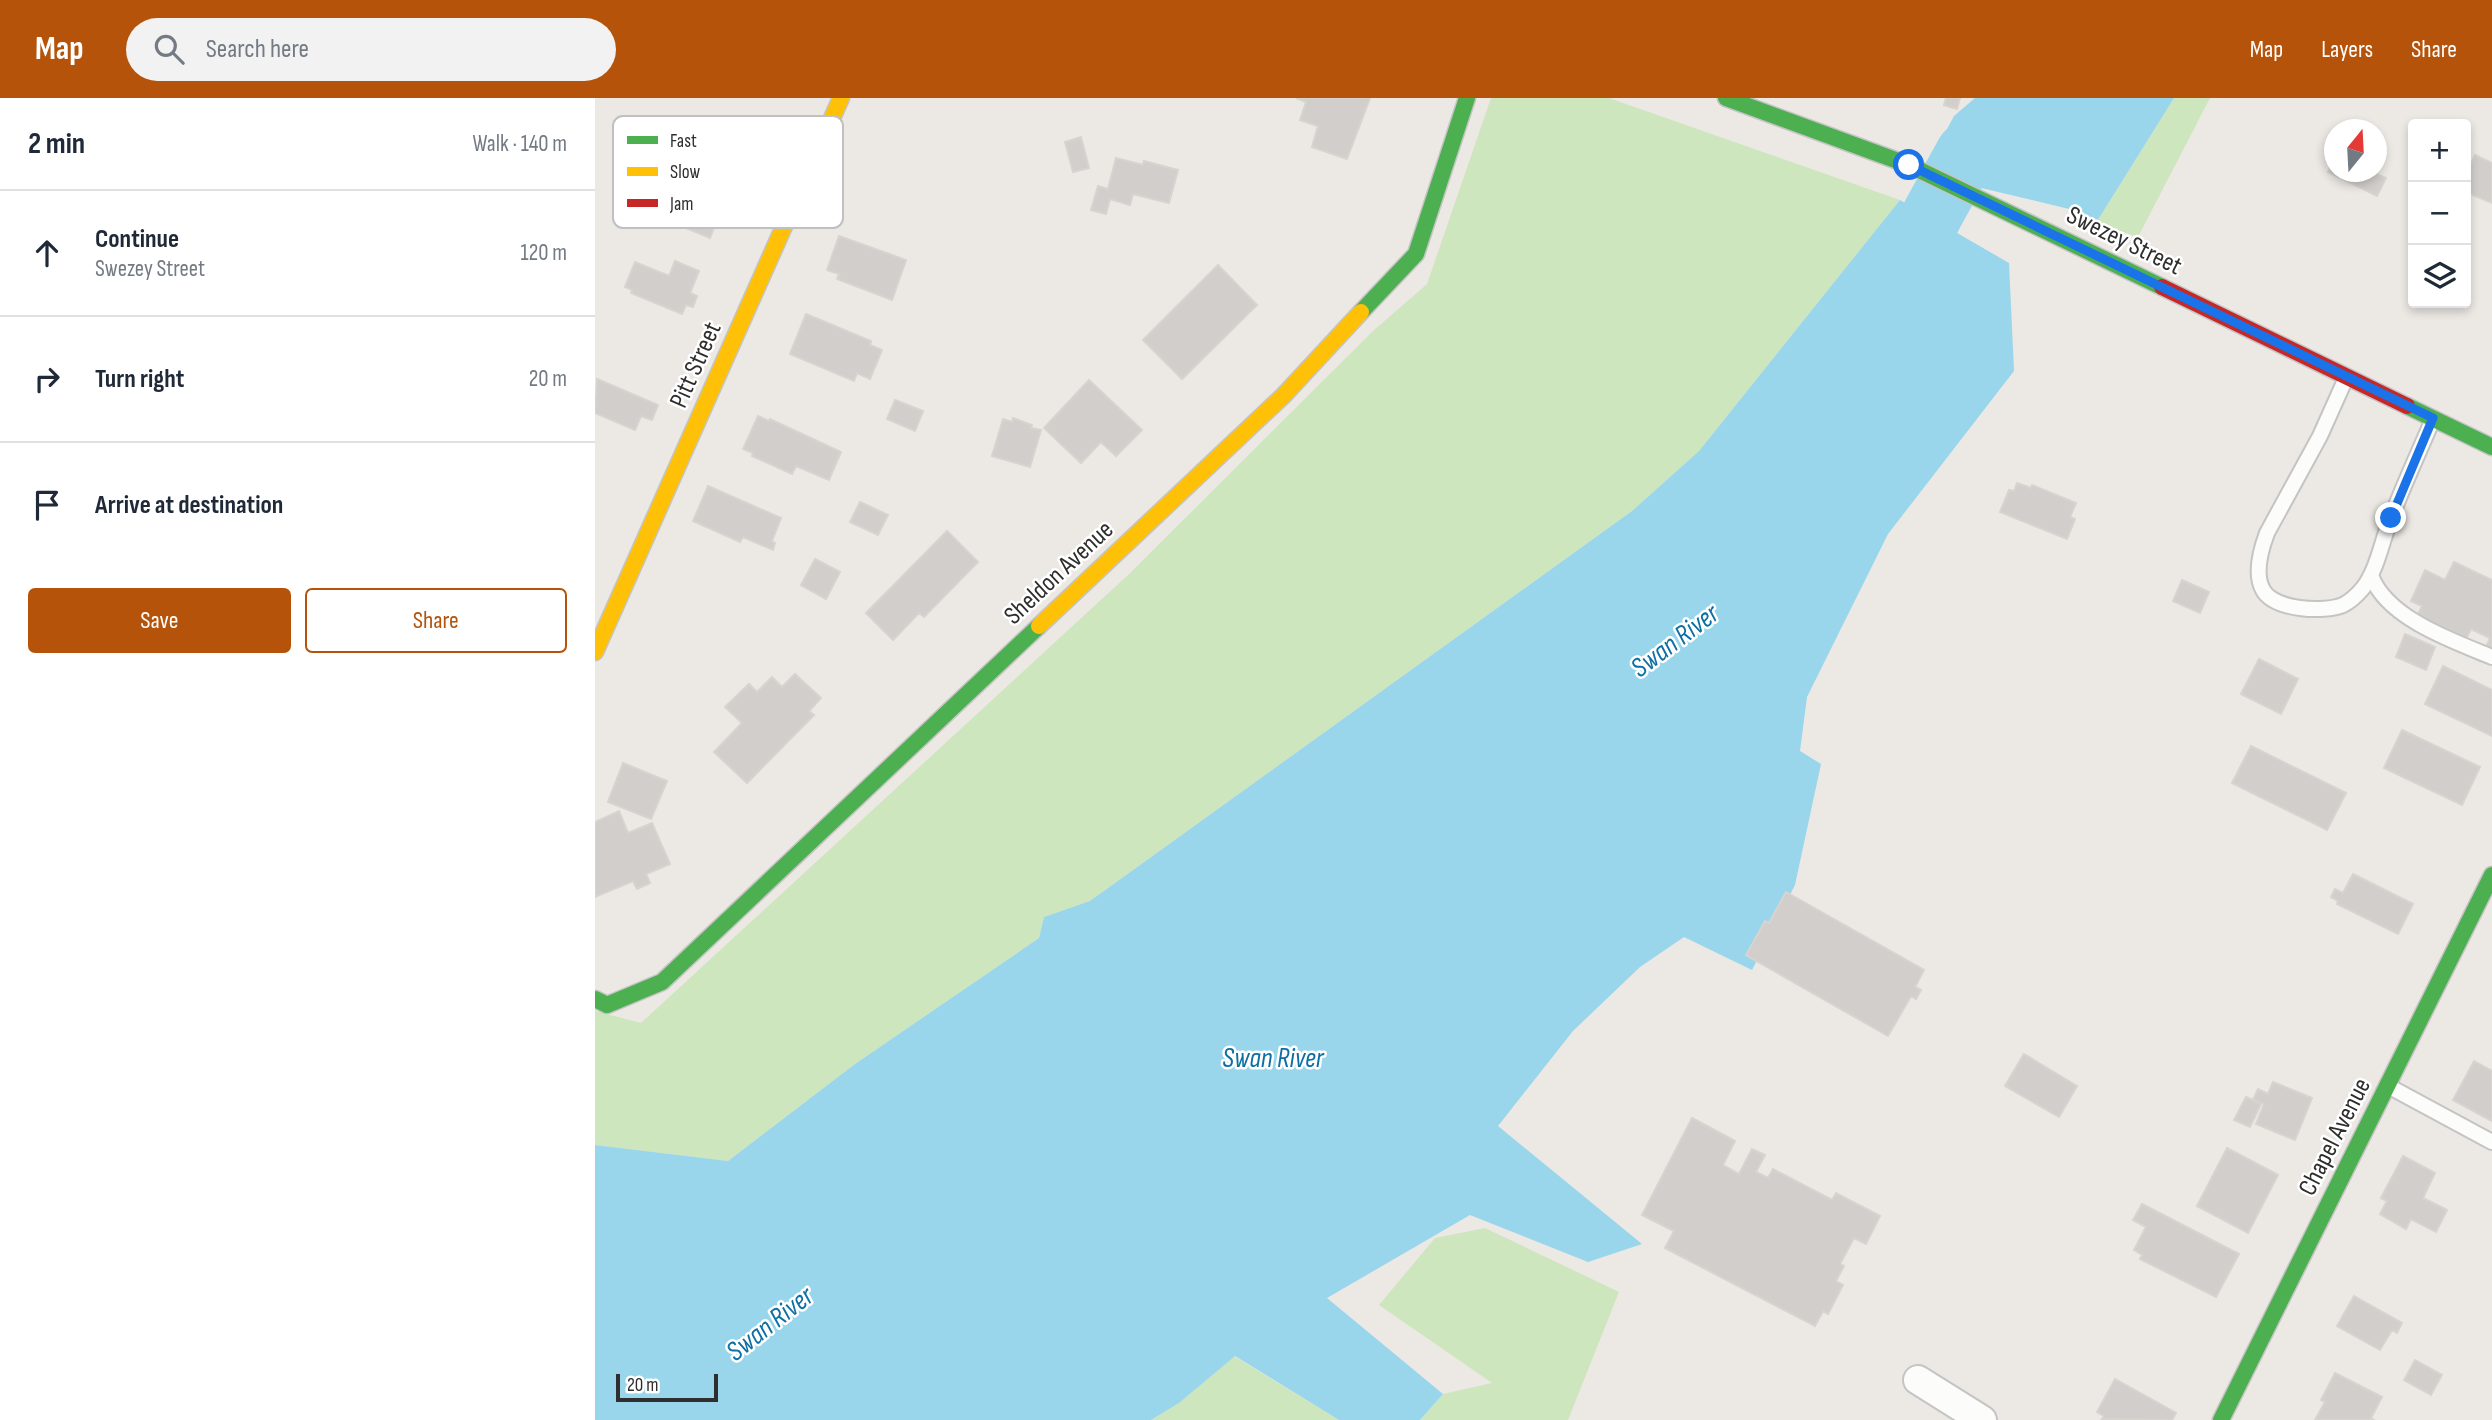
<!DOCTYPE html>
<meta charset="utf-8">
<style>
:root{--surface:#fff;--page:#f2f2f3;--text:#1f2937;--muted:#747a83;--line:#e0e1e3;--accent:#b45309}
body{margin:0;font-family:"Sofia Sans Condensed",sans-serif;background:var(--page);color:var(--text)}
.controls{position:absolute;right:21px;top:21px;display:grid;overflow:hidden;border-radius:7px;box-shadow:0 4px 10px #0003}
.controls button{width:63px;height:63px;display:grid;place-items:center;padding:0;border:0;border-bottom:2px solid var(--line);background:var(--surface);color:var(--text);font:35px sans-serif}
.compass{position:absolute;left:1729px;top:21px;width:63px;height:63px;border-radius:50%;background:var(--surface);box-shadow:0 4px 10px #0003;rotate:18deg}
.scale{position:absolute;left:21px;bottom:18px;width:102px;box-sizing:border-box;padding-left:7px;border:4px solid #2e2e2e;border-top:0;font-size:19px;line-height:24px;white-space:nowrap;color:#2e2e2e;-webkit-text-stroke:5px #fff;paint-order:stroke}
.stop{position:absolute;width:21px;height:21px;margin:-16px;border:5px solid #1a73e8;border-radius:50%;background:#fff}
.stop.end{background:#1a73e8;border-color:#fff;box-shadow:0 2px 7px #0008}
.list{margin:0;padding:0;list-style:none}
h2{display:flex;justify-content:space-between;align-items:center;height:91px;margin:0;padding:0 28px;font-size:30px}
h2 small{font-size:23px;font-weight:400;color:var(--muted)}
.list li{display:grid;grid-template-columns:46px 1fr auto;gap:21px;align-items:center;box-sizing:border-box;height:126px;padding:0 28px;border-top:2px solid var(--line)}
.list b{display:block;font-size:26px;white-space:nowrap}
.list p{margin:0;font-size:23px;white-space:nowrap;color:var(--muted)}
.list em{font-size:23px;font-style:normal;color:var(--muted)}
.actions{display:flex;gap:14px;padding:21px 28px}
.actions a{flex:1;padding:16px 0;border:2px solid var(--accent);border-radius:7px;text-align:center;font-size:24px;color:var(--accent)}
.actions .main{background:var(--accent);color:#fff}
.icon{flex:none;width:38px;height:38px;fill:none;stroke:currentColor;stroke-width:2;stroke-linecap:round;stroke-linejoin:round}
.map{position:relative;flex:none;width:1897px;height:1322px;overflow:hidden}
header{display:flex;align-items:center;gap:42px;box-sizing:border-box;height:98px;padding:0 35px;background:var(--accent);color:#fff}
header strong{font-size:33px}
nav{display:flex;gap:38px;margin-inline-start:auto;font-size:24px}
.search{width:490px;height:63px;background:var(--page);display:flex;align-items:center;gap:18px;box-sizing:border-box;padding:0 24px;border-radius:38px;color:var(--muted);font-size:26px}
main{display:flex}
aside{flex:1;background:var(--surface)}
.map>svg:first-child{display:block}
</style>
<header>
<strong>Map</strong>
<div class="search"><svg class="icon" aria-label="search" viewBox="0 0 24 24"><circle cx="10" cy="10" r="6"/><path d="M15 15l6 6"/></svg>Search here</div>
<nav><a>Map</a><a>Layers</a><a>Share</a></nav>
</header>
<main>
<aside>
<h2>2 min<small>Walk · 140 m</small></h2>
<ul class="list">
<li><svg class="icon" aria-label="ahead" viewBox="0 0 24 24"><path d="M12 20V5M6 11l6-6 6 6"/></svg><div><b>Continue</b><p>Swezey Street</p></div><em>120 m</em></li>
<li><svg class="icon" aria-label="right" viewBox="0 0 24 24"><path d="M7 20v-9h11M14 6l5 5-5 5"/></svg><div><b>Turn right</b></div><em>20 m</em></li>
<li><svg class="icon" aria-label="arrive" viewBox="0 0 24 24"><path d="M6 21V4h12l-3 4 3 4H6"/></svg><div><b>Arrive at destination</b></div></li>
</ul>
<div class="actions"><a class="main">Save</a><a>Share</a></div>
</aside>
<div class="map">
<svg width="1897" height="1322" viewBox="0 0 1897 1322">
<rect width="100%" height="100%" fill="#ece8e4"/>
<path fill="#cee6be" d="M 896,0 L 1014,0 L 1305,102 L 1104,353 L 1037,413 L 495,803 L 449,819 L 444,840 L 260,966 L 133,1063 L 0,1047 L 0,913 L 46,925 L 533,477 L 778,233 L 832,186 Z
M 1579,0 L 1615,0 L 1543,139 L 1501,125 Z
M 890,1130 L 1024,1194 L 973,1322 L 825,1322 L 848,1296 L 897,1285 L 784,1207 L 840,1140 Z
M 639,1258 L 744,1322 L 556,1322 L 584,1305 Z"/>
<path fill="#99d6ec" d="M 1380,0 L 1579,0 L 1501,125 L 1345,44 L 1359,18 Z
M 1305,102 L 1414,165 L 1419,273 L 1293,436 L 1212,599 L 1205,653 L 1226,666 L 1200,787 L 1157,872 L 1089,839 L 1045,869 L 978,933 L 903,1028 L 1047,1146 L 993,1164 L 875,1117 L 732,1200 L 848,1296 L 825,1322 L 744,1322 L 640,1258 L 584,1305 L 556,1322 L 0,1322 L 0,1047 L 133,1063 L 260,966 L 444,840 L 449,819 L 495,803 L 1037,413 L 1104,353 Z"/>
<g fill="none" stroke-linecap="round" stroke-linejoin="round">
<path stroke="#99d6ec" stroke-width="61" d="M 1301,195 L 1336,119 L 1371,55 L 1476,80 L 1532,0"/>
</g>
<path fill="#d1cecb" stroke="#d7d4d0" stroke-width="2" d="M 701,0 L 775,0 L 752,61 L 717,49 L 723,28 L 705,22 L 711,4 Z
M 1351,0 L 1365,0 L 1362,11 L 1349,7 Z
M 486,39 L 494,70 L 478,74 L 470,44 Z
M 1880,57 L 1897,65 L 1897,105 L 1871,94 L 1871,77 Z
M 521,60 L 548,67 L 549,63 L 583,72 L 574,105 L 538,96 L 535,107 L 515,101 L 511,116 L 496,112 L 503,88 L 513,91 Z
M 1740,61 L 1740,74 L 1777,74 L 1791,80 L 1782,98 L 1733,74 Z
M 62,76 L 129,104 L 115,140 L 59,117 L 64,105 L 52,100 Z
M 244,138 L 311,162 L 297,202 L 242,181 L 244,176 L 232,172 Z
M 80,163 L 104,173 L 95,195 L 102,198 L 98,209 L 91,207 L 87,216 L 36,195 L 37,192 L 30,189 L 40,164 L 74,178 Z
M 623,167 L 662,207 L 587,281 L 548,242 Z
M 211,216 L 276,243 L 275,247 L 287,252 L 275,281 L 262,275 L 259,283 L 195,256 Z
M 2,281 L 63,307 L 57,322 L 46,318 L 40,332 L 0,315 Z
M 494,282 L 547,332 L 521,358 L 506,344 L 486,365 L 449,330 Z
M 300,302 L 328,313 L 320,333 L 292,321 Z
M 163,318 L 174,323 L 175,321 L 246,354 L 234,382 L 201,368 L 197,376 L 157,358 L 158,355 L 148,351 Z
M 418,320 L 437,327 L 436,330 L 446,332 L 435,369 L 397,358 L 408,321 L 417,324 Z
M 1422,385 L 1436,390 L 1437,387 L 1481,405 L 1475,419 L 1480,421 L 1472,441 L 1405,414 L 1414,392 L 1419,393 Z
M 113,388 L 186,420 L 177,443 L 180,445 L 178,452 L 148,439 L 145,444 L 98,423 Z
M 265,404 L 293,417 L 283,437 L 255,424 Z
M 352,433 L 383,464 L 329,519 L 324,515 L 298,542 L 271,515 Z
M 220,461 L 245,474 L 231,501 L 206,487 Z
M 1859,464 L 1897,482 L 1897,549 L 1892,547 L 1895,540 L 1876,531 L 1871,541 L 1822,518 L 1827,508 L 1816,503 L 1830,472 L 1850,482 Z
M 1587,482 L 1614,494 L 1605,515 L 1578,503 Z
M 1810,536 L 1840,549 L 1831,572 L 1801,559 Z
M 1664,561 L 1703,581 L 1686,616 L 1646,596 Z
M 1848,568 L 1897,592 L 1897,638 L 1830,606 Z
M 200,576 L 226,600 L 214,613 L 219,617 L 152,685 L 119,654 L 147,625 L 130,609 L 154,586 L 162,594 L 177,579 L 187,589 Z
M 1807,632 L 1885,669 L 1867,707 L 1789,670 Z
M 1656,648 L 1751,695 L 1732,732 L 1637,685 Z
M 28,665 L 72,683 L 56,721 L 13,704 Z
M 24,713 L 33,735 L 57,725 L 75,766 L 51,776 L 55,785 L 42,791 L 38,783 L 0,799 L 0,724 Z
M 1758,776 L 1818,806 L 1803,836 L 1742,806 L 1743,803 L 1736,799 L 1740,791 L 1748,795 Z
M 1191,794 L 1329,872 L 1320,889 L 1326,892 L 1321,901 L 1316,898 L 1293,938 L 1151,857 L 1170,823 L 1174,825 Z
M 1429,956 L 1482,988 L 1464,1019 L 1410,988 Z
M 1879,963 L 1897,973 L 1897,1023 L 1858,1002 Z
M 1678,984 L 1717,1000 L 1700,1042 L 1661,1026 L 1669,1006 L 1658,1002 L 1663,991 L 1673,996 Z
M 1651,999 L 1666,1006 L 1655,1029 L 1639,1022 Z
M 1097,1020 L 1140,1043 L 1128,1067 L 1144,1076 L 1157,1051 L 1170,1057 L 1161,1074 L 1173,1080 L 1178,1071 L 1237,1102 L 1241,1095 L 1285,1118 L 1271,1146 L 1259,1140 L 1245,1166 L 1249,1168 L 1241,1183 L 1248,1187 L 1233,1216 L 1228,1213 L 1220,1228 L 1070,1150 L 1079,1133 L 1047,1117 Z
M 1632,1050 L 1683,1077 L 1653,1135 L 1602,1108 Z
M 1808,1058 L 1840,1075 L 1828,1100 L 1852,1112 L 1841,1134 L 1816,1121 L 1811,1131 L 1785,1116 L 1792,1103 L 1786,1100 Z
M 1547,1106 L 1644,1156 L 1621,1199 L 1545,1161 L 1547,1157 L 1539,1152 L 1551,1129 L 1538,1122 Z
M 1759,1198 L 1807,1225 L 1802,1235 L 1797,1232 L 1785,1252 L 1742,1228 Z
M 1820,1262 L 1847,1277 L 1836,1297 L 1809,1282 Z
M 1740,1275 L 1787,1299 L 1776,1320 L 1779,1322 L 1720,1322 L 1730,1304 L 1726,1302 Z
M 1520,1281 L 1581,1315 L 1577,1322 L 1507,1321 L 1509,1318 L 1502,1314 Z"/>
<g fill="none" stroke-linecap="round" stroke-linejoin="round">
<g stroke="#c5c4c5" stroke-width="18">
<path id="lane" d="M 1751,280 L 1725,338 L 1672,435 C 1666,451 1659,476 1668,492 C 1679,512 1729,515 1748,507 C 1756,503 1763,496 1768,490 C 1783,470 1787,442 1796,420 C 1809,386 1824,354 1838,321
M 1776,477 C 1791,520 1858,543 1897,559
M 1795,989 L 1897,1044"/>
</g>
<g stroke="#c5c4c5" stroke-width="32">
<path id="street" d="M 1323,1282 L 1387,1322"/>
</g>
<g stroke="#c5c4c5" stroke-width="19">
<path id="fast" d="M 1131,0 L 1314,67 L 1567,189
M 766,214 L 821,156 L 872,0
M 1812,308 L 1897,349
M 0,901 L 12,907 L 67,884 L 444,528
M 1626,1322 L 1897,777"/>
</g>
<g stroke="#c5c4c5" stroke-width="19">
<path id="slow" d="M 444,528 L 689,297 L 766,214
M 0,554 L 246,0"/>
</g>
<g stroke="#c5c4c5" stroke-width="19">
<path id="jam" d="M 1567,189 L 1812,308"/>
</g>
<use href="#lane" stroke="#fcfcfb" stroke-width="14"/>
<use href="#street" stroke="#fcfcfb" stroke-width="28"/>
<use href="#fast" stroke="#4caf50" stroke-width="16"/>
<use href="#slow" stroke="#ffc107" stroke-width="16"/>
<use href="#jam" stroke="#c62828" stroke-width="16"/>
</g>
<g fill="none" stroke-linecap="round" stroke-linejoin="round">
<path stroke="#1a73e8" stroke-width="9" d="M 1314,67 L 1838,320 L 1796,420"/>
</g>
<g text-anchor="middle" dominant-baseline="central" stroke-width="5" stroke-linejoin="round" paint-order="stroke">
<g font-size="26" fill="#2e2e2e" stroke="#fff">
<text transform="translate(1529 143) rotate(26)">Swezey Street</text>
<text transform="translate(101 267) rotate(-66)">Pitt Street</text>
<text transform="translate(464 475) rotate(-43)">Sheldon Avenue</text>
<text transform="translate(1740 1039) rotate(-63)">Chapel Avenue</text>
</g>
<g font-size="28" font-style="italic" fill="#0d6fa3" stroke="#fff">
<text transform="translate(1080 543) rotate(-37)">Swan River</text>
<text x="678" y="960">Swan River</text>
<text transform="translate(175 1226) rotate(-38)">Swan River</text>
</g>
</g>
<rect x="18" y="18" width="230" height="112" rx="10" fill="#fff" stroke="#c0c0c0" stroke-width="2"/>
<rect x="32" y="38" width="31" height="8" fill="#4caf50"/>
<rect x="32" y="69" width="31" height="9" fill="#ffc107"/>
<rect x="32" y="101" width="31" height="8" fill="#c62828"/>
<g font-size="19" fill="#2e2e2e">
<text x="75" y="49">Fast</text>
<text x="75" y="80">Slow</text>
<text x="75" y="112">Jam</text>
</g>
</svg>
<div class="controls">
<button>+</button>
<button>−</button>
<button><svg class="icon" aria-label="layers" viewBox="0 0 24 24"><path d="M12 4l9 5-9 5-9-5zM3 14l9 5 9-5"/></svg></button>
</div>
<svg class="compass" viewBox="-18 -18 36 36"><path d="M0-13l5 13h-10z" fill="#e53935"/><path d="M0 13l5-13h-10z" fill="#747a83"/></svg>
<div class="scale">20 m</div>
<div class="stop" style="left:1314px;top:67px"></div>
<div class="stop end" style="left:1796px;top:420px"></div>
</div>
</main>
